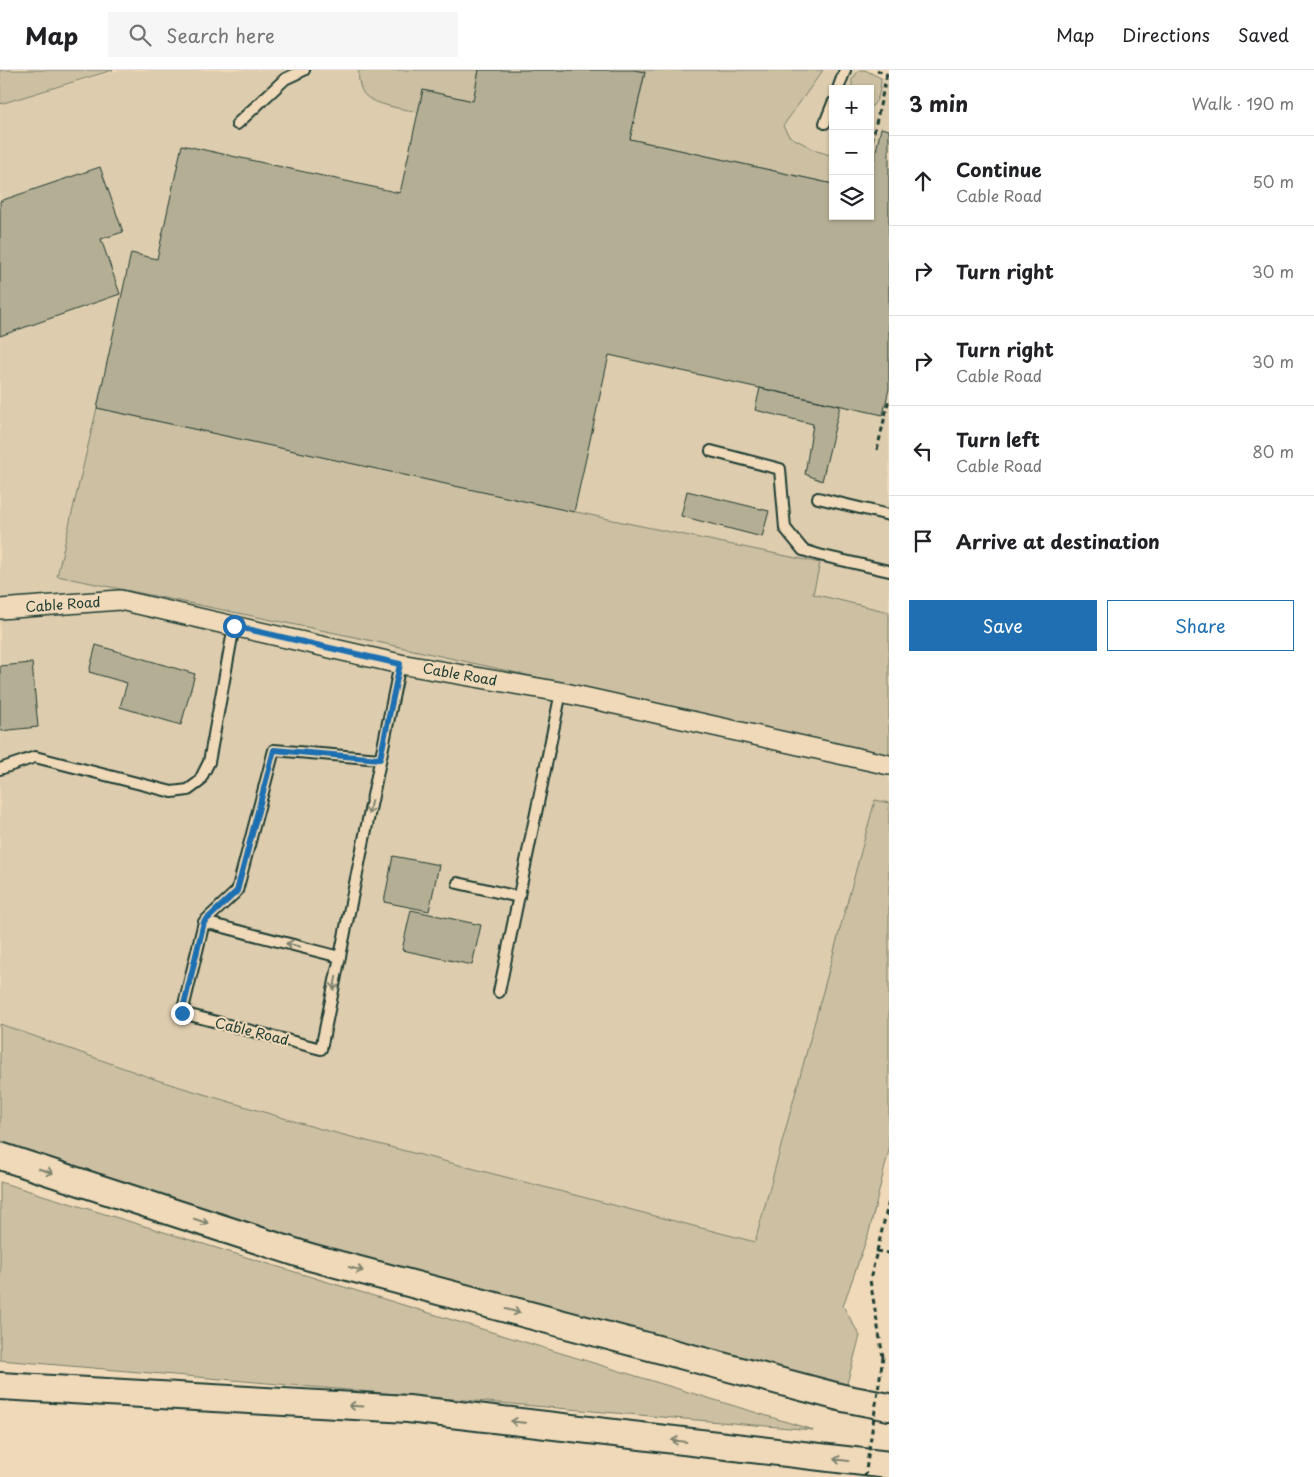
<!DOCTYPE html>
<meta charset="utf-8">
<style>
:root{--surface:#fff;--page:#f6f6f6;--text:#202124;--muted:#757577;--line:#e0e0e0;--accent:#1f6fb2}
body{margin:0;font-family:"Playpen Sans",sans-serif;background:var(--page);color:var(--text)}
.controls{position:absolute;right:15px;top:15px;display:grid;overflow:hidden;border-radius:0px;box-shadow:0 1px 4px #0004}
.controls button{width:45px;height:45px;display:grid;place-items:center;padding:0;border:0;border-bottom:1px solid var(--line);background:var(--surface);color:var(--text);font:25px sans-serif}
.stop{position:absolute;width:15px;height:15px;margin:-11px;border:4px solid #1f6fb2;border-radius:50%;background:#fff}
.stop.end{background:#1f6fb2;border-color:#fff;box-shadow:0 1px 5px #0008}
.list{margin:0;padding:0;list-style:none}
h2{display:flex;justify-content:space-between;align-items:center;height:65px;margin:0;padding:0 20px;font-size:21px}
h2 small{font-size:16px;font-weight:400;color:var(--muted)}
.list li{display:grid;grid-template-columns:32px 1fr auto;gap:15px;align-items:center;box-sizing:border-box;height:90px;padding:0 20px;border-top:1px solid var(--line)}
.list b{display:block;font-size:19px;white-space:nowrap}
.list p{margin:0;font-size:16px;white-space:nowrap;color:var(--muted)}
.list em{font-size:16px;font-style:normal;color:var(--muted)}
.actions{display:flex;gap:10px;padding:15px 20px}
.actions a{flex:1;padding:11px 0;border:1px solid var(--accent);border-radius:0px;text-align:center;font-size:18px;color:var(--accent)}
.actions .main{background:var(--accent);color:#fff}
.icon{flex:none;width:28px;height:28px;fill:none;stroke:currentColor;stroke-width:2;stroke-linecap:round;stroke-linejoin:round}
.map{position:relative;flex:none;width:889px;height:1407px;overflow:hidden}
header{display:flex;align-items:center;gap:30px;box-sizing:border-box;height:70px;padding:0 25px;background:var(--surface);border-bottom:1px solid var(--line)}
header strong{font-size:24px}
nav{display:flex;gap:28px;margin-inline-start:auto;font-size:18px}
.search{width:350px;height:45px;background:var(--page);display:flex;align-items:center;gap:12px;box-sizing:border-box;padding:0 18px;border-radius:0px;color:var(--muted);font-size:19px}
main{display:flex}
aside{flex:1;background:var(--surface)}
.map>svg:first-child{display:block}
</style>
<header>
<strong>Map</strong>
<div class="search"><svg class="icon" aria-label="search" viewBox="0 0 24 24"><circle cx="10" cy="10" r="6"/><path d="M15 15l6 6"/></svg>Search here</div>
<nav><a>Map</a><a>Directions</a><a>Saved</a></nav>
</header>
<main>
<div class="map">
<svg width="889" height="1407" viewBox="0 0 889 1407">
<rect width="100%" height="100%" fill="#efd9b8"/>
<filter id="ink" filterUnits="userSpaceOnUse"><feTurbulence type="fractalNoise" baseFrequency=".02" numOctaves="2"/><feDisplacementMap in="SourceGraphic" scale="10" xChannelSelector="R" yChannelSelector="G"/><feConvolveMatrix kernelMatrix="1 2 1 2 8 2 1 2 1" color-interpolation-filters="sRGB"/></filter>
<g filter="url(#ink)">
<path fill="#ddccad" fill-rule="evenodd" d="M 120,0 L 851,0 L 889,9 L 889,733 L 875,730 L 755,1172 L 317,1058 L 160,1011 L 0,954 L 0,34 ZM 833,19 L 870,19 L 870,146 L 833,146 Z"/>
<path fill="#cdc0a2" stroke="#767e6b" d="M 0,0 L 113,0 L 0,34 Z
M 359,0 L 479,0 L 473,31 L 423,20 L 418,42 C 404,39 373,35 364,24 C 359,17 358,7 359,0 Z
M 634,0 L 823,0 L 783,56 L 789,66 L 817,81 L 833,86 L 833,114 L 630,69 L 645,3 Z
M 859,0 L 865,0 L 881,8 C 881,16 879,31 872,36 L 870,35 L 870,19 L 852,19 L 852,10 Z
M 97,338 L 627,453 L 820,493 L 813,524 L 889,542 L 889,685 L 350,566 L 57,506 Z
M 875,730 L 889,733 L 889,1080 L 869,1162 L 843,1236 L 860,1266 L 843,1328 L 0,1086 L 0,954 L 160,1011 L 317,1058 L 755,1172 Z
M 0,1112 L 813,1360 L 0,1290 Z"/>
<path fill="#b4ae94" stroke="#1f3d34" d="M 479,0 L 634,0 L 645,2 L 630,69 L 833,114 L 833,146 L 870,146 L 870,109 L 881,58 L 889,60 L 889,319 L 883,345 L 609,285 L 574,442 L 97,338 L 131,183 L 157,189 L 182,75 L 400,123 L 423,20 L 473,31 Z
M 100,97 L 123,162 L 101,169 L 120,224 L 0,266 L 0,131 Z
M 760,318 L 840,336 L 822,411 L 805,404 L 813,354 L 755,340 Z
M 687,421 L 769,441 L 762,467 L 681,446 Z
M 96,575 L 195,604 L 181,655 L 120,637 L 127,613 L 89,602 Z
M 32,593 L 38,657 L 0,661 L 0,596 Z
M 393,786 L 439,795 L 429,841 L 384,832 Z
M 411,840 L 481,855 L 472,895 L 402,880 Z"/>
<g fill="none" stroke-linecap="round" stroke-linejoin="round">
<g stroke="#1f3d34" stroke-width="14">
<path id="service" d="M 838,19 L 845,0
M 825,53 L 833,33
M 237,54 L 285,9 L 304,0
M 711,381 L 780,399 L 785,458 L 803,480 L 819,485 L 889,501
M 818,428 L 889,445
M 380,689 L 274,680 L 237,821 L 204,852 L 182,943 L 321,979 L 400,594
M 0,699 L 35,687 L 172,722 L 188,720 L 199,712 L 209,692 L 234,556
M 458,813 L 519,827
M 204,852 L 340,887
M 499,922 L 561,622"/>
</g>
<g stroke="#1f3d34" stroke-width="22">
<path id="minor" d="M 0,539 L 120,530 L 400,594 L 561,622 L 889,695"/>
</g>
<g stroke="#1f3d34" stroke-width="30">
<path id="secondary" d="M 0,1086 L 310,1187 L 843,1328 L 889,1337
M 0,1316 L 408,1339 L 889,1395"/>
</g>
<path stroke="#1f3d34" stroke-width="3" stroke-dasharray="5 4" stroke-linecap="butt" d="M 877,0 L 888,5
M 870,80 L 887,4
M 870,97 L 873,98
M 877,380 L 889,329
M 876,1181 L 889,1183
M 883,1287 L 870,1210 L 889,1131"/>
<use href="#service" stroke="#efd9b8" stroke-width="10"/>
<use href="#minor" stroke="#efd9b8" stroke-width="19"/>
<use href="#secondary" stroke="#efd9b8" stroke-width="26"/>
<path stroke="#1f3d34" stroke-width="3" stroke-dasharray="5 4" stroke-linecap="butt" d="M 865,1407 L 883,1287"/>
</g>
<defs><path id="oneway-shaft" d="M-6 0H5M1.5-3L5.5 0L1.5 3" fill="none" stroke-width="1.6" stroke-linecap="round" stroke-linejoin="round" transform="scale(1.25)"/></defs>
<g stroke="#7d836f">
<use href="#oneway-shaft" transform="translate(370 737) rotate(101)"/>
<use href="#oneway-shaft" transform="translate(293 875) rotate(-166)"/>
<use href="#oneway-shaft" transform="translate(335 913) rotate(101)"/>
<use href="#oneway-shaft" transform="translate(46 1101) rotate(18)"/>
<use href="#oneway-shaft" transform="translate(201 1151) rotate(18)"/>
<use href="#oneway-shaft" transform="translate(356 1199) rotate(15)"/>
<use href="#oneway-shaft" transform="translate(513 1241) rotate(15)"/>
<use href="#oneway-shaft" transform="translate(356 1336) rotate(-177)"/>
<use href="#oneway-shaft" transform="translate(518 1352) rotate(-173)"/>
<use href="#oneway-shaft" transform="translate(679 1371) rotate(-173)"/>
<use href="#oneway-shaft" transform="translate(841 1390) rotate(-173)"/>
</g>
</g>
<g fill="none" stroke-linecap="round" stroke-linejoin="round" filter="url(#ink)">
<path stroke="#1f6fb2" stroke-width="6" d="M 182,943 L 204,852 L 237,821 L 274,680 L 380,689 L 400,594 L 234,556"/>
</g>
<g text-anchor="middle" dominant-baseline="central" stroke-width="4" stroke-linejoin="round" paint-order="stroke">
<g font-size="14" fill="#1f3d34" stroke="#efd9b8">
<text transform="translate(63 534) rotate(-4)">Cable Road</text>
<text transform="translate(460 604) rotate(10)">Cable Road</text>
<text transform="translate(252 961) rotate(14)">Cable Road</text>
</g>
</g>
</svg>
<div class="controls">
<button>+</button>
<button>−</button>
<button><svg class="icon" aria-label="layers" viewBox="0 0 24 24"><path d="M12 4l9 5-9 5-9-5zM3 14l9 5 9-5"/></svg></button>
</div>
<div class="stop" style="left:234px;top:556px"></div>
<div class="stop end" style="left:182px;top:943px"></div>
</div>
<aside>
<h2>3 min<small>Walk · 190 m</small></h2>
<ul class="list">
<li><svg class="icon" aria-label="ahead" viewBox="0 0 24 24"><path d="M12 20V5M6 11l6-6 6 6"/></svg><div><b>Continue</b><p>Cable Road</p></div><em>50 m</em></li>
<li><svg class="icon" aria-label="right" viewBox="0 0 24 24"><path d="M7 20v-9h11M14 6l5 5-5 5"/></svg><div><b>Turn right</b></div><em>30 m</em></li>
<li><svg class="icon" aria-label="right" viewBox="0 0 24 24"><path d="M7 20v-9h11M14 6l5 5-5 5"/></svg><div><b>Turn right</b><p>Cable Road</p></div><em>30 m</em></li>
<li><svg class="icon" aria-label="left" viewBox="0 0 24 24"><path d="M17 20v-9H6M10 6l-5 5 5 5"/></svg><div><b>Turn left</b><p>Cable Road</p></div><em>80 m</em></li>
<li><svg class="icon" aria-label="arrive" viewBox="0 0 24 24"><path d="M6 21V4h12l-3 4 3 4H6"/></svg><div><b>Arrive at destination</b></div></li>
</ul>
<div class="actions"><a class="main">Save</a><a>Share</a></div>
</aside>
</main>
